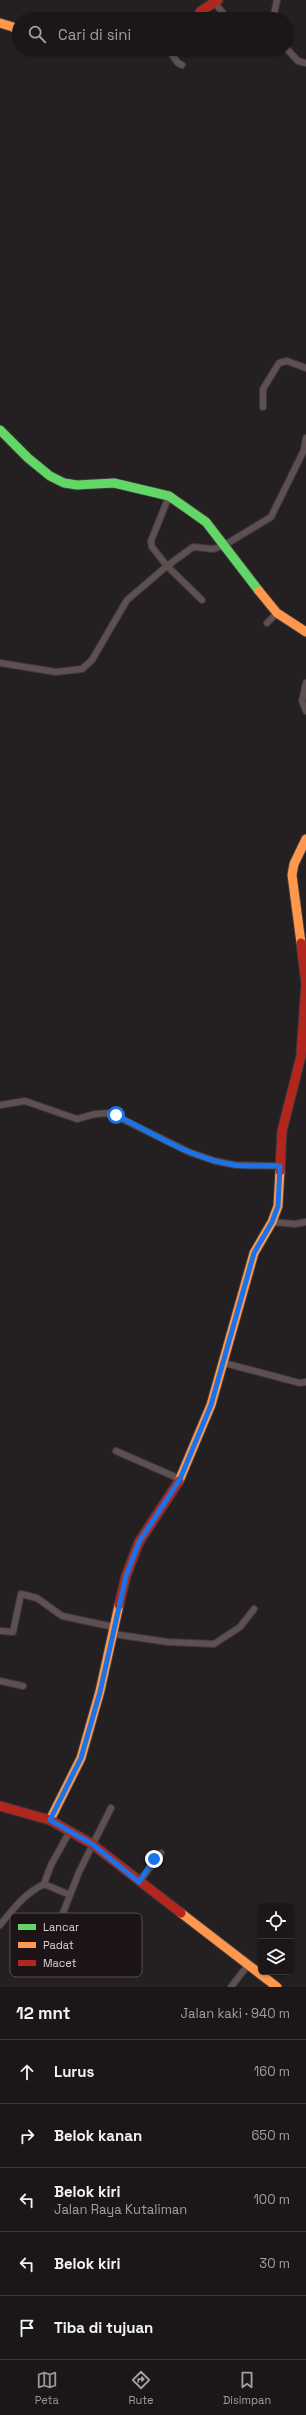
<!DOCTYPE html>
<html lang="id">
<meta charset="utf-8">
<style>
:root{--surface:#1b1719;--page:#242022;--text:#f1f3f6;--muted:#a09fa2;--line:#393638;--accent:#9b9597}
body{margin:0;font-family:"Space Grotesk",sans-serif;background:var(--page);color:var(--text)}
.controls{position:absolute;right:12px;bottom:12px;display:grid;overflow:hidden;border-radius:6px;box-shadow:0 1px 3px #0004}
.controls button{width:36px;height:36px;display:grid;place-items:center;padding:0;border:0;border-bottom:1px solid var(--line);background:var(--surface);color:var(--text);font:20px sans-serif}
.stop{position:absolute;width:12px;height:12px;margin:-9px;border:3px solid #1a73e8;border-radius:50%;background:#fff}
.stop.end{background:#1a73e8;border-color:#fff;box-shadow:0 1px 4px #0008}
.list{margin:0;padding:0;list-style:none}
h2{display:flex;justify-content:space-between;align-items:center;height:52px;margin:0;padding:0 16px;font-size:17px}
h2 small{font-size:13px;font-weight:400;color:var(--muted)}
.list li{display:grid;grid-template-columns:26px 1fr auto;gap:12px;align-items:center;box-sizing:border-box;height:64px;padding:0 16px;border-top:1px solid var(--line)}
.list b{display:block;font-size:15px;white-space:nowrap}
.list p{margin:0;font-size:13px;white-space:nowrap;color:var(--muted)}
.list em{font-size:13px;font-style:normal;color:var(--muted)}
.icon{flex:none;width:22px;height:22px;fill:none;stroke:currentColor;stroke-width:2;stroke-linecap:round;stroke-linejoin:round}
.map{position:relative;flex:none;width:306px;height:1987px;overflow:hidden}
.search{position:absolute;background:var(--surface);box-shadow:0 1px 3px #0004;left:12px;right:12px;top:12px;height:44px;display:flex;align-items:center;gap:10px;box-sizing:border-box;padding:0 14px;border-radius:22px;color:var(--muted);font-size:15px}
.sheet{height:372px;background:var(--surface)}
nav{display:flex;justify-content:space-around;align-items:center;box-sizing:border-box;height:56px;border-top:1px solid var(--line);background:var(--surface);font-size:11px;color:var(--muted)}
nav a{display:grid;justify-items:center;gap:2px}
nav .on{color:var(--accent)}
.map>svg:first-child{display:block}
</style>
<div class="map">
<svg width="306" height="1987" viewBox="0 0 306 1987">
<rect width="100%" height="100%" fill="#241f21"/>
<g fill="none" stroke-linecap="round" stroke-linejoin="round">
<g stroke="#3d393a" stroke-width="8">
<path id="street" d="M 214,2 L 228,19
M 273,19 L 277,0
M 168,49 L 178,63 L 182,65
M 287,49 L 298,61 L 306,63
M 263,407 L 263,389 L 279,363 L 287,361 L 306,368
M 202,600 L 167,566 L 193,547 L 213,549 L 223,546 L 271,517 L 304,450 L 306,438
M 267,623 L 277,613
M 0,663 L 56,672 L 82,669 L 92,660 L 127,600 L 167,566 L 152,547 L 151,541 L 169,496
M 306,683 L 302,701 L 306,711
M 0,1105 L 25,1101 L 77,1119 L 95,1114 L 110,1113 L 189,1152 L 215,1161 L 235,1165 L 280,1166
M 272,1222 L 295,1224 L 306,1222
M 224,1363 L 300,1383 L 306,1382
M 116,1451 L 180,1479
M 0,1631 L 13,1632 L 21,1594 L 37,1598 L 62,1616 L 114,1627
M 113,1634 L 168,1642 L 214,1644 L 240,1627 L 254,1609
M 0,1681 L 23,1686
M 139,1882 L 161,1853
M 44,1884 L 70,1895 L 79,1872 L 111,1808
M 0,1925 C 15,1907 23,1895 44,1884 L 51,1865 L 70,1831
M 51,1934 L 60,1921 L 70,1895
M 231,1987 L 248,1965"/>
</g>
<g stroke="#3d393a" stroke-width="11">
<path id="fast" d="M 0,430 L 28,458 L 50,476 L 64,483 L 77,485 L 114,483 L 169,496 L 206,522 L 259,591"/>
</g>
<g stroke="#3d393a" stroke-width="11">
<path id="slow" d="M 0,23 L 13,27 L 19,32
M 259,591 L 277,613 L 306,632
M 301,943 L 292,875 L 294,864 L 306,839
M 179,1481 L 211,1405 L 254,1253 L 272,1222 L 278,1206 L 280,1171
M 50,1820 L 81,1758 L 100,1691 L 119,1605
M 181,1913 L 277,1987"/>
</g>
<g stroke="#3d393a" stroke-width="11">
<path id="jam" d="M 195,19 L 201,11 L 218,0
M 280,1171 L 282,1131 L 301,1056 L 306,984 L 301,943
M 119,1605 L 126,1576 L 139,1542 L 179,1481
M 0,1806 L 50,1820 L 92,1844 L 181,1913"/>
</g>
<use href="#street" stroke="#5e4f51" stroke-width="6"/>
<use href="#fast" stroke="#63d668" stroke-width="9"/>
<use href="#slow" stroke="#ff974d" stroke-width="9"/>
<use href="#jam" stroke="#b3261e" stroke-width="9"/>
</g>
<g fill="none" stroke-linecap="round" stroke-linejoin="round">
<path stroke="#1a73e8" stroke-width="5" d="M 116,1115 C 154,1134 192,1159 234,1165 C 249,1167 265,1165 280,1166 L 278,1206 L 272,1222 L 254,1253 L 211,1405 L 180,1479 L 139,1542 L 126,1576 L 100,1692 L 81,1758 L 50,1820 L 92,1844 L 139,1882 L 154,1859"/>
</g>
<rect x="10" y="1913" width="132" height="64" rx="6" fill="#1d1418" stroke="#564e51" stroke-width="1"/>
<rect x="18" y="1924" width="18" height="6" fill="#63d668"/>
<rect x="18" y="1942" width="18" height="6" fill="#ff974d"/>
<rect x="18" y="1960" width="18" height="6" fill="#b3261e"/>
<g font-size="11" fill="#dbd4d7">
<text x="43" y="1931">Lancar</text>
<text x="43" y="1949">Padat</text>
<text x="43" y="1967">Macet</text>
</g>
</svg>
<div class="controls">
<button><svg class="icon" aria-label="locate" viewBox="0 0 24 24"><circle cx="12" cy="12" r="6"/><path d="M12 2v4M12 18v4M2 12h4M18 12h4"/></svg></button>
<button><svg class="icon" aria-label="layers" viewBox="0 0 24 24"><path d="M12 4l9 5-9 5-9-5zM3 14l9 5 9-5"/></svg></button>
</div>
<div class="stop" style="left:116px;top:1115px"></div>
<div class="stop end" style="left:154px;top:1859px"></div>
<div class="search"><svg class="icon" aria-label="search" viewBox="0 0 24 24"><circle cx="10" cy="10" r="6"/><path d="M15 15l6 6"/></svg>Cari di sini</div>
</div>
<section class="sheet">
<h2>12 mnt<small>Jalan kaki · 940 m</small></h2>
<ul class="list">
<li><svg class="icon" aria-label="ahead" viewBox="0 0 24 24"><path d="M12 20V5M6 11l6-6 6 6"/></svg><div><b>Lurus</b></div><em>160 m</em></li>
<li><svg class="icon" aria-label="right" viewBox="0 0 24 24"><path d="M7 20v-9h11M14 6l5 5-5 5"/></svg><div><b>Belok kanan</b></div><em>650 m</em></li>
<li><svg class="icon" aria-label="left" viewBox="0 0 24 24"><path d="M17 20v-9H6M10 6l-5 5 5 5"/></svg><div><b>Belok kiri</b><p>Jalan Raya Kutaliman</p></div><em>100 m</em></li>
<li><svg class="icon" aria-label="left" viewBox="0 0 24 24"><path d="M17 20v-9H6M10 6l-5 5 5 5"/></svg><div><b>Belok kiri</b></div><em>30 m</em></li>
<li><svg class="icon" aria-label="arrive" viewBox="0 0 24 24"><path d="M6 21V4h12l-3 4 3 4H6"/></svg><div><b>Tiba di tujuan</b></div></li>
</ul>
</section>
<nav>
<a class="on"><svg class="icon" aria-label="map" viewBox="0 0 24 24"><path d="M3 6l6-2 6 2 6-2v14l-6 2-6-2-6 2zM9 4v14M15 6v14"/></svg>Peta</a>
<a><svg class="icon" aria-label="directions" viewBox="0 0 24 24"><path d="M12 3l9 9-9 9-9-9zM9 14v-3h6M13 9l2 2-2 2"/></svg>Rute</a>
<a><svg class="icon" aria-label="saved" viewBox="0 0 24 24"><path d="M7 4h10v16l-5-4-5 4z"/></svg>Disimpan</a>
</nav>
